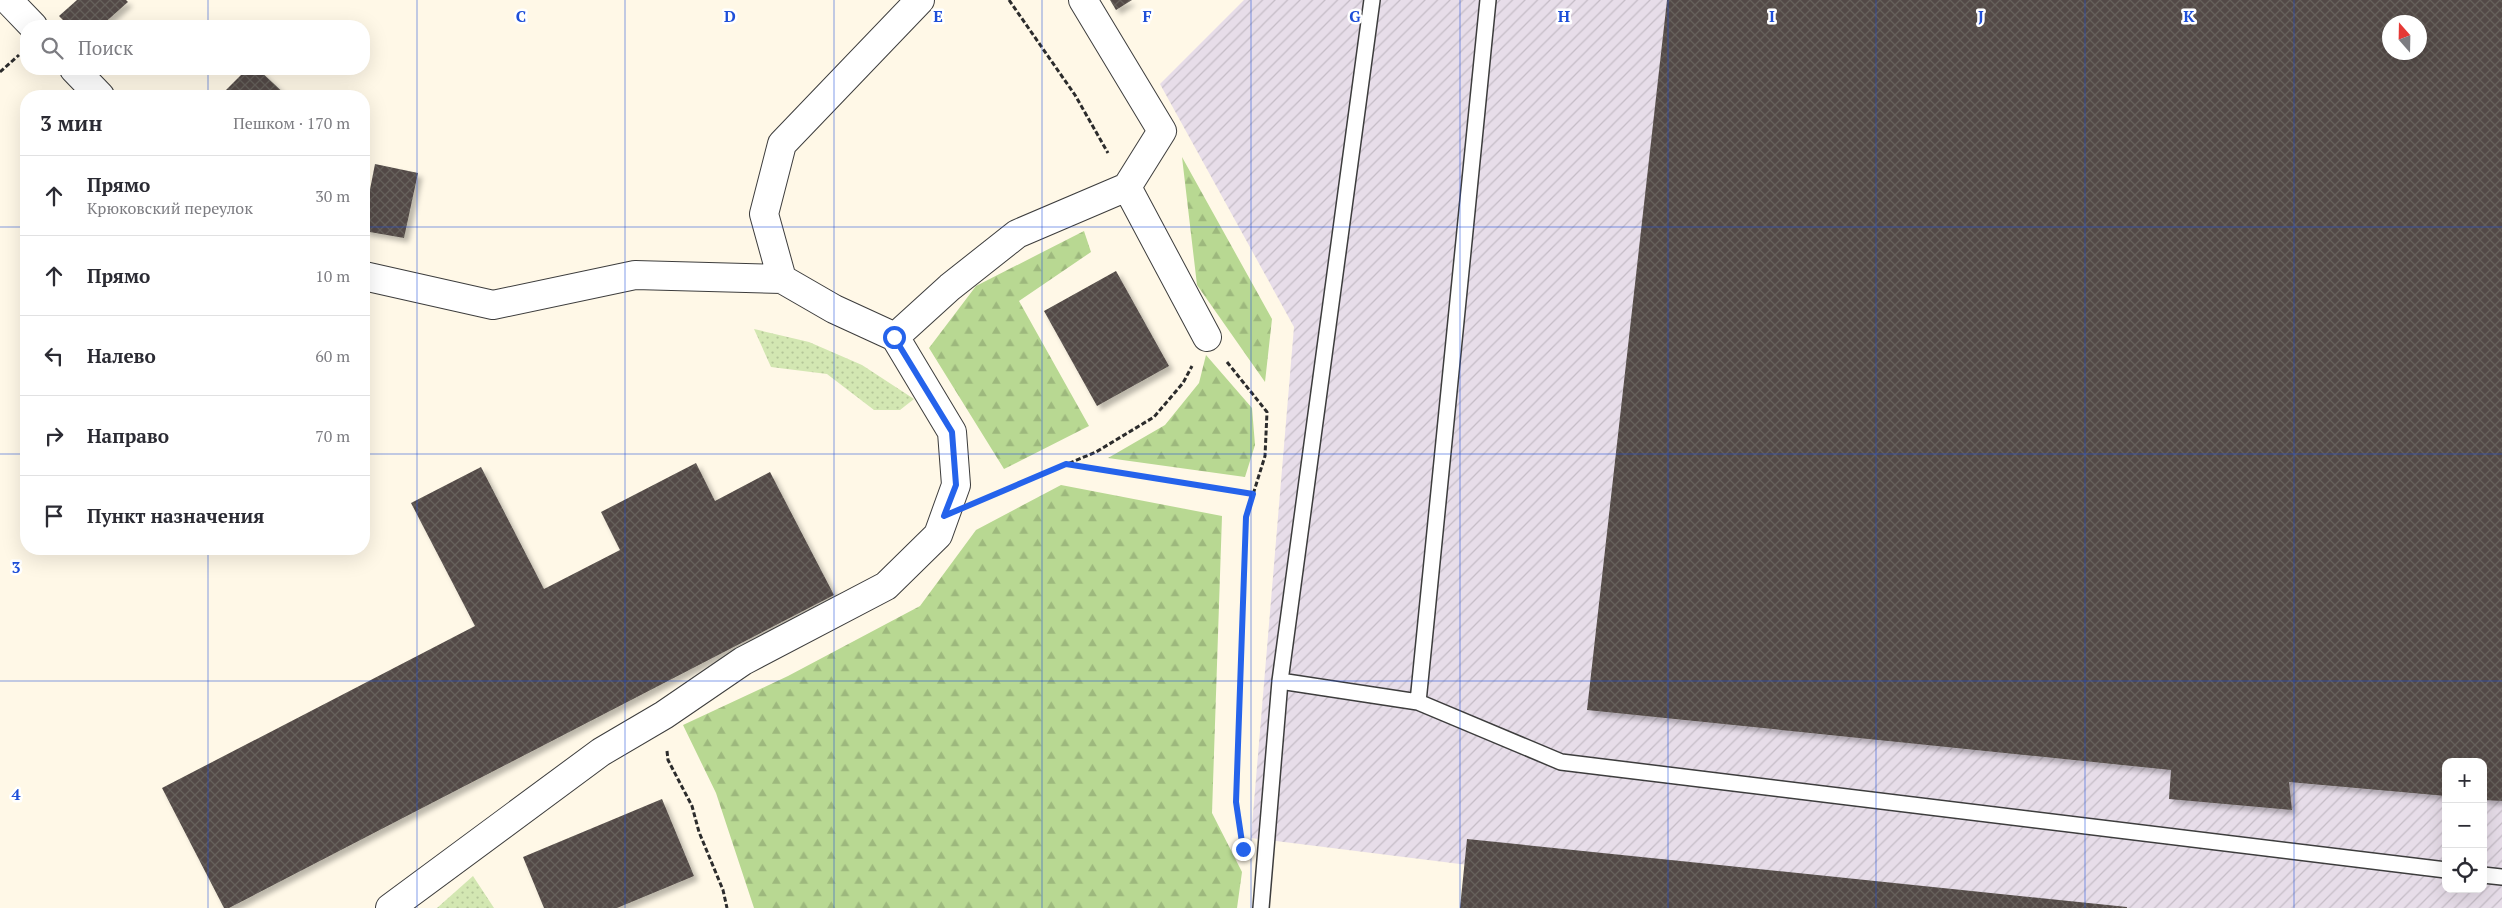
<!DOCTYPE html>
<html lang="ru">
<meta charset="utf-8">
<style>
:root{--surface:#fff;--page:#f7f7f7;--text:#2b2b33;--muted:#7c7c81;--line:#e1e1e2}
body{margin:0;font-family:"PT Serif",serif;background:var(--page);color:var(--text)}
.controls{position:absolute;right:15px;bottom:15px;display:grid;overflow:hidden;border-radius:10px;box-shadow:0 5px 20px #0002}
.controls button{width:45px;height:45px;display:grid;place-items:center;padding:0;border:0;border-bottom:1px solid var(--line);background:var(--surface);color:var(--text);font:25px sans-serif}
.compass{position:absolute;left:2382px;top:15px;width:45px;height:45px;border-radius:50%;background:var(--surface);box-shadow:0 5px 20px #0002;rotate:340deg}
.stop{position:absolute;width:15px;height:15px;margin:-11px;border:4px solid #2563eb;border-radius:50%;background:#fff}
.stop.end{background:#2563eb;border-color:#fff;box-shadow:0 1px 5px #0008}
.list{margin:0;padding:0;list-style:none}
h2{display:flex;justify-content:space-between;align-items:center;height:65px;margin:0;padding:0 20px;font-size:21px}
h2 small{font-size:16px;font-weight:400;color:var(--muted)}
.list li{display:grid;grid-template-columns:32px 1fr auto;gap:15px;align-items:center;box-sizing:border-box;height:80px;padding:0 20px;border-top:1px solid var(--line)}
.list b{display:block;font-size:19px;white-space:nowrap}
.list p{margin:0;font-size:16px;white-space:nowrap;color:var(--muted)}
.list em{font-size:16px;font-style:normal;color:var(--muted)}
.icon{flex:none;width:28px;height:28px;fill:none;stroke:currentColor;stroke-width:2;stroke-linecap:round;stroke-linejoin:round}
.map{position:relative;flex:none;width:2502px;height:908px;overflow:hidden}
.search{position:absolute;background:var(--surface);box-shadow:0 5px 20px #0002;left:20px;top:20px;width:350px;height:55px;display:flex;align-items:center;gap:12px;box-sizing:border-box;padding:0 18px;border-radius:20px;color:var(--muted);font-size:19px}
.panel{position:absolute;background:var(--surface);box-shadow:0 5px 20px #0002;left:20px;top:90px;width:350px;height:465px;border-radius:20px}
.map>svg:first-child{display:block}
</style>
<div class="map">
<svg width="2502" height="908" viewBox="0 0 2502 908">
<defs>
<pattern id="industrial-furrows" width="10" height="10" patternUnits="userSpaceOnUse" patternTransform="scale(1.25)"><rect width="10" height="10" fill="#e7dde9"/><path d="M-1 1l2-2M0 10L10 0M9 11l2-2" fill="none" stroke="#c5bcc6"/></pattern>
<pattern id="green-dots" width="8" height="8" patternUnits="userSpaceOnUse" patternTransform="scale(1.25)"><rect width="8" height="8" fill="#d3e7b2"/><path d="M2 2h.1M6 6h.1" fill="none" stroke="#b4c598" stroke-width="1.8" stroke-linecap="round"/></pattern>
<pattern id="forest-firs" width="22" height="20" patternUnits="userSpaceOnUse" patternTransform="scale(1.25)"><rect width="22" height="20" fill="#b8d892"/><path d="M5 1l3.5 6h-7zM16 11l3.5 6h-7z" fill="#9db87d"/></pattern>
<pattern id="building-cross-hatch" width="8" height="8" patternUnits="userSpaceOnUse" patternTransform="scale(1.25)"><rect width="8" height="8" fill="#524a46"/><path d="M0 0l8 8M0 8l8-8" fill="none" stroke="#66605c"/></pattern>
<filter id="shadow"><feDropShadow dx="4.5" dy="4.5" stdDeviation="2.5" flood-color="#0004"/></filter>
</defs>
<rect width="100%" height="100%" fill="#fff8e7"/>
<path fill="url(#industrial-furrows)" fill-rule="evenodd" d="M 1244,0 L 2502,0 L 2502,908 L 1815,908 L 1251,838 L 1294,327 L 1160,84 ZM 2390,22 L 2420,22 L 2420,52 L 2390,52 ZM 2446,762 L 2483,762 L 2483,889 L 2446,889 Z"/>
<path fill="url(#green-dots)" d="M 754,329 L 809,342 L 862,365 L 914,399 L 900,410 L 874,410 L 827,374 L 771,367 Z
M 473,876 L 494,908 L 437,908 Z"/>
<path fill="url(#forest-firs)" d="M 1182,157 L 1272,319 L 1265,382 L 1197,285 Z
M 1084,231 L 1091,252 L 1019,301 L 1089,426 L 1004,469 L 929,348 L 976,286 Z
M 1206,355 L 1252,408 L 1255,445 L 1245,477 L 1108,458 L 1165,425 L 1199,383 Z
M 1061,485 L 1222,516 L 1212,813 L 1242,872 L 1237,908 L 754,908 L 716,793 L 683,725 L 788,676 L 920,606 L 976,530 Z"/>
<path fill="url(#building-cross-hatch)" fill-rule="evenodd" filter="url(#shadow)" d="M 77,0 L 126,0 L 128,2 L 101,26 L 69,26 L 59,16 Z
M 1110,0 L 1132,0 L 1116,10 Z
M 1667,0 L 2502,0 L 2502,801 L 2483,800 L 2483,762 L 2446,762 L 2446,796 L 2289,782 L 2292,810 L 2169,799 L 2171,770 L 1587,710 ZM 2390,22 L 2420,22 L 2420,52 L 2390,52 Z
M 247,69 L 258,69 L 287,96 L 220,96 Z
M 375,164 L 418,173 L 404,238 L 364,231 L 364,220 Z
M 1116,271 L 1169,366 L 1097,406 L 1044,311 Z
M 696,463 L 715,501 L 770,472 L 834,595 L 229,908 L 224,908 L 162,788 L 475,626 L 411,503 L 481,467 L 544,589 L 620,550 L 601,512 Z
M 662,799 L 694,876 L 617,908 L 544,908 L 523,857 Z
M 1467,839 L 2127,907 L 2127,908 L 1460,908 Z"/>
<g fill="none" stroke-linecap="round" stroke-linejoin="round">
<g stroke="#3d3d3d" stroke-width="18">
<path id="lane" d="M 1280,681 L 1418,702 L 1561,762 L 2446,870
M 1418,702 L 1488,0
M 2483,875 L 2502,877
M 1261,908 L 1280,681 L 1372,0"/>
</g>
<g stroke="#3d3d3d" stroke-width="30">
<path id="street" d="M 8,0 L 33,26
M 1083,0 L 1162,131 L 1127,187 L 1207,337
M 74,69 L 100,96
M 364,276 L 493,305 L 635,275 L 782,279 L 834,309 L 895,337 L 952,432 L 956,485 L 938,535 L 886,586 L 743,661 L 664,715 L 601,752 L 390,908
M 782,279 L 764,214 L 782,144 L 920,0
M 895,337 L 950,287 L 1017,234 L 1127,187"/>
</g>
<path stroke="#2c2c2c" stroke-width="3" stroke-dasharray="5 2.5" stroke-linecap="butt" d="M 1009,0 L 1075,95 L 1108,153
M 0,72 L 19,55
M 1227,362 L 1267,412 L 1265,456 L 1246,517 L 1236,802 L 1239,825
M 1067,464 L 1253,494
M 986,498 L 1096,452 L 1154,417 L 1183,383 L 1192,366
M 667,751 L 668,760 L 692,806 L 699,832 L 723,890 L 727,908"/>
<use href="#lane" stroke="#fff" stroke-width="15"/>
<use href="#street" stroke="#fff" stroke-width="28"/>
</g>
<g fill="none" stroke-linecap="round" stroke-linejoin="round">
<path stroke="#2563eb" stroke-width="6" d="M 894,337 L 952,432 L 956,485 L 944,516 L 1066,464 L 1253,494 L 1246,517 L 1236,802 L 1243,849"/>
</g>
<path fill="none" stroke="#1d4ed8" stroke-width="1" stroke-opacity="0.55" d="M 208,0 L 208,26M 417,0 L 417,908M 625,0 L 625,908M 834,0 L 834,908M 1042,0 L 1042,908M 1251,0 L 1251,908M 1460,0 L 1460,908M 1668,0 L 1668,908M 1876,0 L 1876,908M 2085,0 L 2085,908M 2294,0 L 2294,908M 208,69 L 208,96M 0,227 L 26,227M 364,227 L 2502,227M 0,454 L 26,454M 364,454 L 2502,454M 208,549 L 208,908M 0,681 L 2502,681"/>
<g font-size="16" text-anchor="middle" font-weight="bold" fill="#1d4ed8" stroke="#fff" stroke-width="5" stroke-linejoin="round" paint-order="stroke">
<text x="521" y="22">C</text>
<text x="730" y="22">D</text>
<text x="938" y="22">E</text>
<text x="1147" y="22">F</text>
<text x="1355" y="22">G</text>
<text x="1564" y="22">H</text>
<text x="1772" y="22">I</text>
<text x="1981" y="22">J</text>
<text x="2189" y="22">K</text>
<text x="16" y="573">3</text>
<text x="16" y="800">4</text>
</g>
</svg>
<div class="controls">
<button>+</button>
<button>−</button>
<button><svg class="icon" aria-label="locate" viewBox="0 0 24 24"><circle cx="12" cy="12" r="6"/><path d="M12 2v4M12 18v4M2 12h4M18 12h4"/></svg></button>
</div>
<svg class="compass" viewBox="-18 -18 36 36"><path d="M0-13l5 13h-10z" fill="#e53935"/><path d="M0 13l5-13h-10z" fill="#7c7c81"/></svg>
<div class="stop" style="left:894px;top:337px"></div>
<div class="stop end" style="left:1243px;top:849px"></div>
<div class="search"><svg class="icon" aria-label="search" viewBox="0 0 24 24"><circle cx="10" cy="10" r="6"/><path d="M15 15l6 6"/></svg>Поиск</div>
<section class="panel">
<h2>3 мин<small>Пешком · 170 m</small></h2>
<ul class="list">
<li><svg class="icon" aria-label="ahead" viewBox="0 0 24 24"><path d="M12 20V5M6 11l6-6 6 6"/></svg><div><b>Прямо</b><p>Крюковский переулок</p></div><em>30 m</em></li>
<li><svg class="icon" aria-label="ahead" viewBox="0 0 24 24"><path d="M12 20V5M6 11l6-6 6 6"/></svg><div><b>Прямо</b></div><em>10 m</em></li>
<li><svg class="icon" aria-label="left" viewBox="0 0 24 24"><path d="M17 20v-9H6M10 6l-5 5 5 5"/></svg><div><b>Налево</b></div><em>60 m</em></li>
<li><svg class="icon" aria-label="right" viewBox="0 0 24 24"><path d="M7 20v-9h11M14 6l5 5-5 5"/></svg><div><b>Направо</b></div><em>70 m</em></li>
<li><svg class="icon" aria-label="arrive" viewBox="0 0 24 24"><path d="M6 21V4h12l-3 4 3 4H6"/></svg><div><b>Пункт назначения</b></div></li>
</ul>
</section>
</div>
